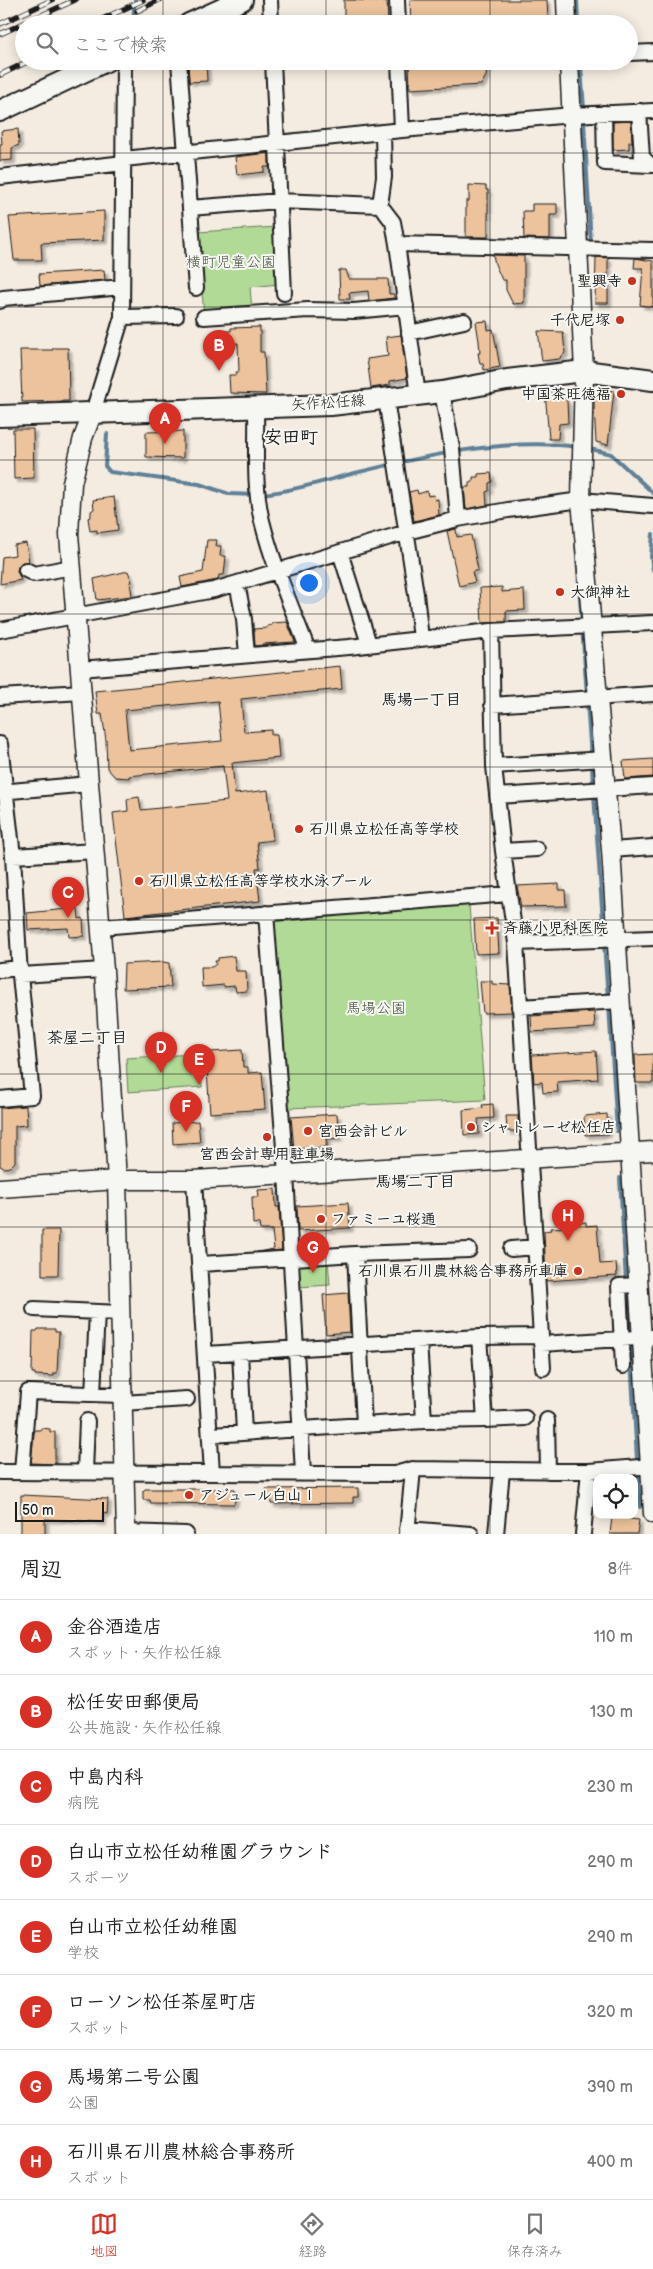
<!DOCTYPE html>
<html lang="ja">
<meta charset="utf-8">
<style>
:root{--surface:#fff;--page:#f6f6f6;--text:#222;--muted:#767676;--line:#e0e0e0;--accent:#d93025}
body{margin:0;font-family:"Balsamiq Sans","Klee One",sans-serif;background:var(--page);color:var(--text)}
.controls{position:absolute;right:15px;bottom:15px;display:grid;overflow:hidden;border-radius:10px;box-shadow:0 2px 12px #0003}
.controls button{width:45px;height:45px;display:grid;place-items:center;padding:0;border:0;border-bottom:1px solid var(--line);background:var(--surface);color:var(--text);font:25px sans-serif}
.scale{position:absolute;left:15px;bottom:12px;width:89px;box-sizing:border-box;padding-left:5px;border:2px solid #1c1c1c;border-top:0;font-size:14px;line-height:18px;white-space:nowrap;color:#1c1c1c;-webkit-text-stroke:4px #f6f6f2;paint-order:stroke}
.you{position:absolute;left:308px;top:582px;width:18px;height:18px;margin:-12px;border:4px solid #fff;border-radius:50%;background:#1a73e8;box-shadow:0 0 0 8px #1a73e833}
.badge{display:grid;place-items:center;width:32px;height:32px;border-radius:50%;background:var(--accent);color:#fff;font-size:16px;font-weight:700}
.pin{position:absolute;translate:-50% -41px;filter:drop-shadow(0 1px 2px #0008)}
.pin::after{content:'';position:absolute;top:26px;width:18px;height:15px;background:inherit;clip-path:polygon(0 0,100% 0,50% 100%)}
.list{margin:0;padding:0;list-style:none}
h2{display:flex;justify-content:space-between;align-items:center;height:65px;margin:0;padding:0 20px;font-size:21px}
h2 small{font-size:16px;font-weight:400;color:var(--muted)}
.list li{display:grid;grid-template-columns:32px 1fr auto;gap:15px;align-items:center;box-sizing:border-box;height:75px;padding:0 20px;border-top:1px solid var(--line)}
.list b{display:block;font-size:19px;white-space:nowrap}
.list p{margin:0;font-size:16px;white-space:nowrap;color:var(--muted)}
.list em{font-size:16px;font-style:normal;color:var(--muted)}
.icon{flex:none;width:28px;height:28px;fill:none;stroke:currentColor;stroke-width:2;stroke-linecap:round;stroke-linejoin:round}
.map{position:relative;flex:none;width:653px;height:1534px;overflow:hidden}
.search{position:absolute;background:var(--surface);box-shadow:0 2px 12px #0003;left:15px;right:15px;top:15px;height:55px;display:flex;align-items:center;gap:12px;box-sizing:border-box;padding:0 18px;border-radius:28px;color:var(--muted);font-size:19px}
.sheet{height:665px;background:var(--surface)}
nav{display:flex;justify-content:space-around;align-items:center;box-sizing:border-box;height:70px;border-top:1px solid var(--line);background:var(--surface);font-size:14px;color:var(--muted)}
nav a{display:grid;justify-items:center;gap:2px}
nav .on{color:var(--accent)}
.map>svg:first-child{display:block}
</style>
<div class="map">
<svg width="653" height="1534" viewBox="0 0 653 1534">
<defs>
<filter id="shadow"><feDropShadow dx="3.5" dy="3.5" stdDeviation="1" flood-color="#0004"/></filter>
</defs>
<rect width="100%" height="100%" fill="#f4ece1"/>
<filter id="ink" filterUnits="userSpaceOnUse"><feTurbulence type="fractalNoise" baseFrequency=".02" numOctaves="2"/><feDisplacementMap in="SourceGraphic" scale="10" xChannelSelector="R" yChannelSelector="G"/><feConvolveMatrix kernelMatrix="1 2 1 2 8 2 1 2 1" color-interpolation-filters="sRGB"/></filter>
<g filter="url(#ink)">
<path fill="#b1da96" stroke="#667b59" d="M 277,227 L 279,284 L 250,287 L 252,310 L 204,315 L 197,232 Z
M 469,905 L 485,1100 L 288,1108 L 271,919 Z
M 194,1054 L 195,1072 L 201,1073 L 202,1087 L 128,1092 L 126,1058 Z
M 328,1260 L 330,1285 L 298,1287 L 297,1262 Z"/>
<g fill="none" stroke-linecap="round" stroke-linejoin="round">
<path stroke="#5f8097" stroke-width="4" d="M 577,0 L 578,24
M 133,20 L 135,0
M 581,67 L 584,110
M 584,122 L 591,244
M 107,434 L 105,466 L 110,472 L 199,484 L 229,494 L 255,495
M 586,448 L 611,454 L 653,493
M 262,494 C 292,491 321,482 351,474 C 420,457 506,437 577,447
M 653,534 L 651,557 L 653,570
M 576,542 L 587,695
M 587,701 L 591,757
M 592,764 L 593,787
M 594,794 L 604,936
M 604,943 L 608,999
M 609,1006 L 617,1131
M 620,1178 L 626,1282
M 627,1293 L 630,1333
M 630,1343 L 637,1459
M 638,1476 L 640,1507"/>
</g>
<path fill="#ecc39c" stroke="#1c1c1c" fill-rule="evenodd" filter="url(#shadow)" d="M 344,0 L 387,1 L 388,24 L 344,24 Z
M 410,0 L 547,0 L 548,19 L 544,19 L 544,22 L 411,24 Z
M 188,61 L 206,61 L 207,81 L 189,82 Z
M 409,61 L 489,61 L 486,76 L 481,85 L 410,89 Z
M 631,121 L 632,142 L 629,142 L 629,149 L 613,150 L 613,122 Z
M 18,129 L 19,145 L 12,148 L 12,160 L 0,161 L 0,144 L 2,144 L 1,131 Z
M 269,153 L 269,167 L 264,167 L 264,172 L 237,175 L 235,157 Z
M 469,185 L 486,186 L 486,190 L 488,190 L 488,237 L 466,237 L 466,201 L 469,201 Z
M 532,204 L 557,204 L 557,215 L 550,215 L 550,239 L 524,238 L 523,211 L 532,211 Z
M 104,211 L 104,240 L 41,243 L 42,260 L 14,260 L 9,217 Z
M 493,255 L 524,256 L 524,303 L 513,304 L 506,290 L 506,280 L 502,280 L 495,264 Z
M 596,257 L 608,258 L 608,303 L 595,303 Z
M 635,258 L 653,261 L 653,307 L 640,305 L 643,268 L 634,268 Z
M 104,270 L 105,280 L 40,286 L 39,274 Z
M 339,270 L 346,270 L 349,279 L 388,279 L 389,294 L 394,294 L 394,298 L 369,301 L 368,291 L 349,293 L 350,299 L 340,299 Z
M 487,321 L 488,330 L 493,329 L 500,367 L 484,370 L 483,364 L 480,364 L 478,353 L 480,353 L 479,341 L 476,322 Z
M 260,327 L 260,352 L 264,352 L 266,394 L 230,393 L 229,375 L 236,375 L 236,372 L 239,372 L 238,343 L 222,344 L 222,331 L 231,331 L 231,328 Z
M 538,331 L 563,332 L 565,353 L 559,359 L 542,361 Z
M 401,335 L 407,378 L 390,381 L 390,385 L 371,388 L 367,359 L 388,356 L 386,337 Z
M 53,348 L 68,348 L 69,401 L 22,402 L 20,350 L 53,350 Z
M 607,390 L 614,391 L 608,445 L 596,442 L 594,407 L 594,400 Z
M 545,391 L 556,391 L 567,401 L 568,423 L 559,424 L 558,439 L 549,439 Z
M 13,429 L 33,429 L 34,478 L 14,479 Z
M 183,431 L 183,458 L 146,457 L 146,432 Z
M 491,473 L 492,482 L 489,483 L 489,491 L 486,492 L 487,505 L 466,509 L 464,487 L 469,487 L 469,483 L 473,482 L 473,477 L 478,477 L 478,474 Z
M 417,490 L 418,494 L 427,491 L 428,496 L 434,495 L 435,500 L 438,499 L 439,515 L 414,521 L 409,492 Z
M 114,497 L 118,530 L 97,533 L 97,530 L 90,531 L 88,518 L 91,517 L 91,511 L 94,509 L 93,500 Z
M 456,529 L 457,537 L 471,535 L 478,570 L 472,572 L 475,582 L 459,586 L 447,531 Z
M 207,540 L 217,540 L 216,546 L 221,546 L 220,556 L 226,556 L 224,575 L 219,575 L 218,580 L 212,581 L 182,587 L 180,577 L 203,572 Z
M 26,543 L 29,562 L 22,562 L 18,567 L 17,571 L 21,580 L 0,584 L 2,557 L 15,555 L 14,545 Z
M 128,571 L 132,582 L 130,582 L 132,596 L 97,600 L 94,579 Z
M 502,587 L 502,592 L 524,590 L 525,610 L 506,611 L 506,622 L 482,623 L 480,588 Z
M 287,622 L 295,642 L 262,644 L 263,645 L 255,646 L 254,629 L 267,628 L 267,626 L 272,625 L 272,623 Z
M 340,666 L 342,689 L 241,699 L 244,732 L 271,730 L 271,735 L 277,735 L 279,758 L 232,763 L 235,794 L 268,790 L 273,840 L 257,842 L 260,868 L 256,868 L 260,901 L 125,916 L 113,813 L 128,811 L 127,799 L 139,797 L 141,810 L 227,801 L 223,766 L 129,776 L 129,778 L 115,777 L 107,768 L 106,740 L 102,714 L 98,714 L 95,691 ZM 218,701 L 222,741 L 129,750 L 125,710 Z
M 653,759 L 653,777 L 625,779 L 623,761 Z
M 559,884 L 559,890 L 565,890 L 566,906 L 521,907 L 517,886 Z
M 78,908 L 79,919 L 83,918 L 84,936 L 69,937 L 68,928 L 28,930 L 27,913 Z
M 497,918 L 499,953 L 476,954 L 474,919 Z
M 234,956 L 236,971 L 246,971 L 247,991 L 236,992 L 235,986 L 224,987 L 224,985 L 202,987 L 201,967 L 212,967 L 216,964 L 215,961 L 218,961 L 218,958 Z
M 163,962 L 169,963 L 171,987 L 123,989 L 124,964 Z
M 480,981 L 492,981 L 492,984 L 510,985 L 512,1012 L 483,1013 Z
M 594,1012 L 595,1028 L 532,1032 L 531,1016 Z
M 242,1050 L 243,1067 L 248,1067 L 248,1073 L 262,1072 L 265,1109 L 210,1113 L 207,1071 L 196,1072 L 195,1053 Z
M 596,1051 L 598,1079 L 557,1082 L 558,1092 L 543,1093 L 542,1082 L 534,1083 L 532,1055 Z
M 653,1054 L 653,1083 L 636,1083 L 635,1055 Z
M 493,1104 L 494,1118 L 478,1119 L 479,1134 L 464,1135 L 463,1110 L 483,1108 L 482,1105 Z
M 26,1106 L 27,1125 L 15,1126 L 15,1162 L 10,1167 L 4,1168 L 0,1166 L 0,1108 Z
M 337,1114 L 339,1138 L 327,1139 L 327,1147 L 294,1149 L 291,1117 Z
M 607,1114 L 608,1134 L 585,1135 L 584,1116 Z
M 506,1116 L 518,1116 L 518,1131 L 507,1131 Z
M 198,1121 L 200,1142 L 173,1144 L 172,1123 Z
M 275,1189 L 276,1207 L 279,1207 L 282,1250 L 257,1252 L 274,1249 L 272,1230 L 260,1230 L 259,1223 L 253,1224 L 252,1197 L 259,1197 L 258,1190 Z
M 348,1203 L 350,1228 L 298,1231 L 297,1206 Z
M 586,1222 L 586,1226 L 597,1225 L 600,1264 L 616,1263 L 617,1276 L 546,1281 L 544,1231 L 551,1230 L 550,1228 L 573,1227 L 573,1223 Z
M 42,1230 L 59,1230 L 58,1275 L 42,1275 Z
M 348,1293 L 350,1332 L 326,1334 L 323,1295 Z
M 38,1329 L 55,1329 L 55,1332 L 59,1332 L 57,1373 L 54,1373 L 54,1376 L 35,1375 L 35,1373 L 32,1373 L 33,1331 L 37,1331 Z
M 41,1428 L 50,1429 L 50,1432 L 55,1432 L 55,1464 L 31,1463 L 34,1434 L 35,1430 L 41,1430 Z
M 358,1488 L 358,1497 L 353,1497 L 353,1503 L 271,1504 L 271,1498 L 266,1498 L 266,1489 Z
M 145,1489 L 235,1489 L 235,1500 L 234,1504 L 151,1503 L 150,1500 L 143,1500 L 143,1491 Z
M 21,1495 L 108,1499 L 107,1514 L 103,1513 L 103,1522 L 45,1519 L 45,1534 L 21,1534 Z
M 612,1517 L 639,1520 L 637,1534 L 610,1534 Z"/>
<g fill="none" stroke-linecap="round" stroke-linejoin="round">
<g stroke="#1c1c1c" stroke-width="18">
<path id="minor" d="M 270,0 L 271,24
M 397,0 L 398,24
M 629,53 L 653,52
M 179,61 L 196,288
M 273,61 L 284,293
M 399,61 L 402,130
M 639,111 L 642,157 L 650,165 L 653,165
M 604,113 L 605,163 L 650,165
M 124,159 L 402,130 L 572,115 L 653,111
M 0,177 L 124,163
M 380,205 L 384,177 L 383,132
M 190,208 L 279,201 L 380,205 L 393,222 L 397,244 L 418,395
M 397,244 L 653,250
M 0,301 L 3,298 L 122,287
M 122,317 L 176,316
M 204,317 L 308,310 L 354,311 L 406,306
M 409,333 L 464,321
M 442,392 L 452,448 L 458,519
M 386,399 L 416,594 L 421,639
M 256,406 C 257,443 253,484 262,521 C 273,565 292,608 308,650
M 93,412 L 122,317 L 124,61
M 340,552 L 369,644
M 26,570 L 34,574 L 72,567
M 237,583 L 244,619 L 247,655
M 0,630 L 214,590 L 407,532 L 458,519 L 508,510 L 581,500 L 653,506
M 491,631 L 494,766 L 503,851 L 516,943 L 543,1368
M 80,669 L 349,647 L 491,631 L 653,623
M 0,697 L 82,692
M 492,705 L 653,694
M 0,744 L 13,856 L 20,975 L 32,1096 L 0,1099
M 494,766 L 604,759
M 0,792 L 89,784
M 497,796 L 653,786
M 611,850 L 653,847
M 503,851 L 537,849
M 13,856 L 95,851
M 266,913 L 286,1174 L 303,1473
M 101,927 L 508,894
M 516,943 L 653,938
M 0,970 L 20,968
M 20,975 L 104,970
M 519,1007 L 621,1001
M 194,1180 L 212,1473
M 511,1249 L 536,1247
M 355,1254 L 364,1425
M 201,1264 L 355,1254 L 469,1250
M 34,1309 L 120,1313
M 419,1341 L 424,1421
M 541,1344 L 653,1337
M 240,1352 L 244,1433
M 206,1354 L 479,1337 L 540,1336
M 623,1366 L 619,1286 L 638,1285
M 93,1394 L 97,1312
M 122,1403 L 187,1399
M 485,1420 L 525,1418
M 547,1420 L 548,1471
M 211,1435 L 424,1421 L 485,1420 L 479,1337
M 0,1472 L 395,1474 L 413,1469 L 589,1471 L 653,1466
M 22,1472 L 28,1392 L 121,1395
M 85,1472 L 87,1421
M 407,1529 L 471,1534
M 126,1532 L 186,1534
M 407,1534 L 413,1469
M 496,1534 L 502,1471
M 583,1534 L 589,1471"/>
</g>
<g stroke="#1c1c1c" stroke-width="21">
<path id="tertiary" d="M 566,0 L 567,24
M 569,61 L 584,371 L 581,500 L 611,850 L 653,1514
M 93,412 L 83,438 L 72,483 L 69,534 L 104,970 L 117,1180 L 126,1534
M 0,1188 L 117,1180 L 194,1180 L 653,1151"/>
</g>
<g stroke="#1c1c1c" stroke-width="24">
<path id="secondary" d="M 189,24 L 242,0
M 0,111 L 106,61
M 0,416 L 331,405 L 442,392 L 507,380 L 584,371 L 653,380"/>
</g>
<use href="#minor" stroke="#f6f6f2" stroke-width="14"/>
<use href="#tertiary" stroke="#f6f6f2" stroke-width="18"/>
<use href="#secondary" stroke="#f6f6f2" stroke-width="20"/>
<g stroke="#1c1c1c" stroke-width="5.5">
<path id="rail" d="M 137,11 L 159,0
M 0,24 L 52,0
M 92,24 L 143,0
M 0,34 L 75,0
M 0,75 L 29,61"/>
</g>
<use href="#rail" stroke="#f6f6f2" stroke-width="4" stroke-dasharray="11" stroke-linecap="butt"/>
</g>
</g>
<path fill="none" stroke="#1c1c1c" stroke-width="1" stroke-opacity="0.55" d="M 163,0 L 163,24M 326,0 L 326,24M 490,0 L 490,24M 163,61 L 163,1534M 326,61 L 326,1534M 490,61 L 490,1534M 0,153 L 653,153M 0,307 L 653,307M 0,460 L 653,460M 0,614 L 653,614M 0,767 L 653,767M 0,920 L 653,920M 0,1074 L 653,1074M 0,1227 L 653,1227M 0,1381 L 653,1381"/>
<g fill="#c8321e" stroke="#f6f6f2" stroke-width="2">
<circle cx="632" cy="281" r="5"/>
<circle cx="620" cy="320" r="5"/>
<circle cx="621" cy="394" r="5"/>
<circle cx="560" cy="592" r="5"/>
<circle cx="299" cy="829" r="5"/>
<circle cx="139" cy="881" r="5"/>
<path d="M489.5 920.5h5v5h5v5h-5v5h-5v-5h-5v-5h5z"/>
<circle cx="471" cy="1127" r="5"/>
<circle cx="308" cy="1131" r="5"/>
<circle cx="267" cy="1137" r="5"/>
<circle cx="321" cy="1219" r="5"/>
<circle cx="578" cy="1271" r="5"/>
<circle cx="189" cy="1495" r="5"/>
</g>
<g text-anchor="middle" dominant-baseline="central" stroke-width="4" stroke-linejoin="round" paint-order="stroke">
<g font-size="15" fill="#495541" stroke="#f6f6f2">
<text x="231" y="262">横町児童公園</text>
<text x="376" y="1008">馬場公園</text>
</g>
<g font-size="15" font-weight="bold" fill="#1c1c1c" stroke="#f6f6f2" text-anchor="start">
<text x="622" y="281" text-anchor="end">聖興寺</text>
<text x="610" y="320" text-anchor="end">千代尼塚</text>
<text x="611" y="394" text-anchor="end">中国茶旺徳福</text>
<text x="570" y="592">大御神社</text>
<text x="309" y="829">石川県立松任高等学校</text>
<text x="149" y="881">石川県立松任高等学校水泳プール</text>
<text x="503" y="928">斉藤小児科医院</text>
<text x="481" y="1127">シャトレーゼ松任店</text>
<text x="318" y="1131">宮西会計ビル</text>
<text x="267" y="1154" text-anchor="middle">宮西会計専用駐車場</text>
<text x="331" y="1219">ファミーユ桜通</text>
<text x="568" y="1271" text-anchor="end">石川県石川農林総合事務所車庫</text>
<text x="199" y="1495">アジュール白山Ⅰ</text>
</g>
<g font-size="15" fill="#1c1c1c" stroke="#f6f6f2">
<text transform="translate(328 403) rotate(-4)">矢作松任線</text>
</g>
<g font-size="16" font-weight="bold" fill="#1c1c1c" stroke="#f6f6f2">
<text x="421" y="700">馬場一丁目</text>
<text x="87" y="1038">茶屋二丁目</text>
<text x="415" y="1182">馬場二丁目</text>
</g>
<g font-size="18" font-weight="bold" fill="#1c1c1c" stroke="#f6f6f2">
<text x="291" y="437">安田町</text>
</g>
</g>
</svg>
<div class="controls">
<button><svg class="icon" aria-label="locate" viewBox="0 0 24 24"><circle cx="12" cy="12" r="6"/><path d="M12 2v4M12 18v4M2 12h4M18 12h4"/></svg></button>
</div>
<div class="scale">50 m</div>
<div class="you"></div>
<div class="pin badge" style="left:165px;top:444px">A</div>
<div class="pin badge" style="left:219px;top:371px">B</div>
<div class="pin badge" style="left:68px;top:918px">C</div>
<div class="pin badge" style="left:161px;top:1073px">D</div>
<div class="pin badge" style="left:199px;top:1085px">E</div>
<div class="pin badge" style="left:186px;top:1132px">F</div>
<div class="pin badge" style="left:313px;top:1273px">G</div>
<div class="pin badge" style="left:568px;top:1241px">H</div>
<div class="search"><svg class="icon" aria-label="search" viewBox="0 0 24 24"><circle cx="10" cy="10" r="6"/><path d="M15 15l6 6"/></svg>ここで検索</div>
</div>
<section class="sheet">
<h2>周辺<small>8件</small></h2>
<ul class="list">
<li><span class="badge">A</span><div><b>金谷酒造店</b><p>スポット · 矢作松任線</p></div><em>110 m</em></li>
<li><span class="badge">B</span><div><b>松任安田郵便局</b><p>公共施設 · 矢作松任線</p></div><em>130 m</em></li>
<li><span class="badge">C</span><div><b>中島内科</b><p>病院</p></div><em>230 m</em></li>
<li><span class="badge">D</span><div><b>白山市立松任幼稚園グラウンド</b><p>スポーツ</p></div><em>290 m</em></li>
<li><span class="badge">E</span><div><b>白山市立松任幼稚園</b><p>学校</p></div><em>290 m</em></li>
<li><span class="badge">F</span><div><b>ローソン松任茶屋町店</b><p>スポット</p></div><em>320 m</em></li>
<li><span class="badge">G</span><div><b>馬場第二号公園</b><p>公園</p></div><em>390 m</em></li>
<li><span class="badge">H</span><div><b>石川県石川農林総合事務所</b><p>スポット</p></div><em>400 m</em></li>
</ul>
</section>
<nav>
<a class="on"><svg class="icon" aria-label="map" viewBox="0 0 24 24"><path d="M3 6l6-2 6 2 6-2v14l-6 2-6-2-6 2zM9 4v14M15 6v14"/></svg>地図</a>
<a><svg class="icon" aria-label="directions" viewBox="0 0 24 24"><path d="M12 3l9 9-9 9-9-9zM9 14v-3h6M13 9l2 2-2 2"/></svg>経路</a>
<a><svg class="icon" aria-label="saved" viewBox="0 0 24 24"><path d="M7 4h10v16l-5-4-5 4z"/></svg>保存済み</a>
</nav>
